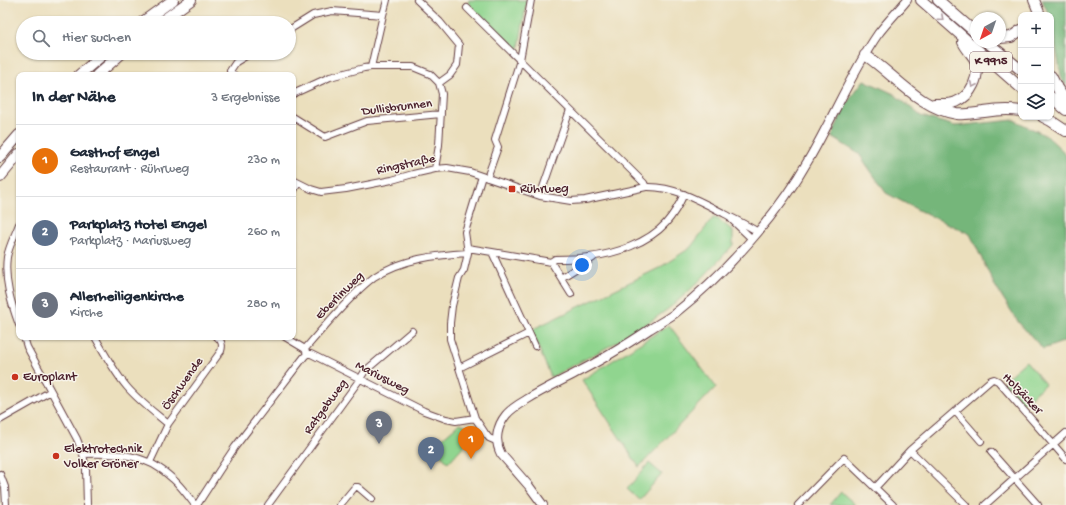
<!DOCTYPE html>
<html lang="de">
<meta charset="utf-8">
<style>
:root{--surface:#fff;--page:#f6f6f7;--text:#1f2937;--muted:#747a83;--line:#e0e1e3;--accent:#0b8043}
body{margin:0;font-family:"Gochi Hand",sans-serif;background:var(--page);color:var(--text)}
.controls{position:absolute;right:12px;top:12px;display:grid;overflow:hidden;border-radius:8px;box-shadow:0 1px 3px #0004}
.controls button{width:36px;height:36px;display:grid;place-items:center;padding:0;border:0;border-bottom:1px solid var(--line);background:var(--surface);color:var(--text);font:20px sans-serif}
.compass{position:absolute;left:970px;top:12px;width:36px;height:36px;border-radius:50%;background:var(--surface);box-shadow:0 1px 3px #0004;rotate:220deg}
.you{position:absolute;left:582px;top:265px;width:14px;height:14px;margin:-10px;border:3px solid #fff;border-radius:50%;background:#1a73e8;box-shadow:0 0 0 6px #1a73e833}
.badge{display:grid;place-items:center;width:26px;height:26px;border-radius:50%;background:var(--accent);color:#fff;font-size:13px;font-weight:700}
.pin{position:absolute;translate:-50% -33px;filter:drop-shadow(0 1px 2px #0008)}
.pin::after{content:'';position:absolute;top:21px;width:14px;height:12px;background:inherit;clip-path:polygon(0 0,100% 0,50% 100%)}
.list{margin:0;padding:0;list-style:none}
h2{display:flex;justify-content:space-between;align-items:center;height:52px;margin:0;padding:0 16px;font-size:17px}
h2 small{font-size:13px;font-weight:400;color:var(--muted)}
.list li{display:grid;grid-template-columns:26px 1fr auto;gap:12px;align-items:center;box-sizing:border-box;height:72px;padding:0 16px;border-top:1px solid var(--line)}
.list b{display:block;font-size:15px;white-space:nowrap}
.list p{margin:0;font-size:13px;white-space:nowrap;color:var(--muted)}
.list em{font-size:13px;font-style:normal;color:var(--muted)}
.icon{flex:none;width:22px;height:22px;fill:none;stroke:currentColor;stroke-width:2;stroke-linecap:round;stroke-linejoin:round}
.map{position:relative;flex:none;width:1066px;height:505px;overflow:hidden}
.search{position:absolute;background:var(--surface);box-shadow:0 1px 3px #0004;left:16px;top:16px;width:280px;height:44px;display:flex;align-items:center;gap:10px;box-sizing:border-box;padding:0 14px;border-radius:22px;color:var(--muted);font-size:15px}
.panel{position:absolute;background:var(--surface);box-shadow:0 1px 3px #0004;left:16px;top:72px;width:280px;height:268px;border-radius:8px}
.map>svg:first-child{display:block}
</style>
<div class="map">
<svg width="1066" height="505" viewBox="0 0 1066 505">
<rect width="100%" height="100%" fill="#f7f3e8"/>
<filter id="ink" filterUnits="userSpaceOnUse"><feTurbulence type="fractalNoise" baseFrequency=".025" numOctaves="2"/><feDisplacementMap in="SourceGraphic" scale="8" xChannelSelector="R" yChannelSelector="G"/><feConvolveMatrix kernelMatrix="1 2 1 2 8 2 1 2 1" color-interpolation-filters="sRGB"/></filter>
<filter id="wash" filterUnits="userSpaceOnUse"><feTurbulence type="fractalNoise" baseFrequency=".012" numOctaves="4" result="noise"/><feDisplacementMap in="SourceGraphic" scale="16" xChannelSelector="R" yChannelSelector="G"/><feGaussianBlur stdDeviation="0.9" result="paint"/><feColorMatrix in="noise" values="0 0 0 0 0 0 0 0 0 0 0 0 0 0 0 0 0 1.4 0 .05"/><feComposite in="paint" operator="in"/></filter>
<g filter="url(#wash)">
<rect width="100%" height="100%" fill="#ebdfbd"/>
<path fill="#90d58f" stroke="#6d7a5d" d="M 469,0 L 527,0 L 518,54 L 468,3 Z
M 713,218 L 718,219 L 733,231 L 733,245 C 713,267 692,290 668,309 C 632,336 591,356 551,377 L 531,330 L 659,268 L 690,248 Z
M 669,325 L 716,387 L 639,467 L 582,380 Z
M 1026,361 L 1045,384 L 1023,404 L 1003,381 Z
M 460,423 L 477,431 L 448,463 L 433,446 Z
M 649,463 L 662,474 L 639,500 L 627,489 Z
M 841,492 L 856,505 L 830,505 Z"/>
<path fill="#74b67a" stroke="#5f6a52" d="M 1042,0 L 1066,0 L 1066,85 L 1062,80 L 1051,22 L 1051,15 L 1049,15 Z
M 864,80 L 894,94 L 921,116 L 955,126 L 1014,120 L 1047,136 L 1066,154 L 1066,341 L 1043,349 L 1019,323 L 994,284 L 970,234 L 920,211 L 886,193 L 859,154 L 832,137 L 845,105 Z"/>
</g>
<g filter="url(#ink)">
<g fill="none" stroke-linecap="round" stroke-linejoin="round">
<g stroke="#623c41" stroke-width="8">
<path id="minor" d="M 417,0 L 440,22 L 459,45 L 457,65 L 450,75 L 439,83
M 467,8 L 644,183 L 646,187
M 289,30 L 313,15 L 332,11 L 383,15 L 387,0
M 371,67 L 383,15
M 234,75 L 230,71 L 236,62 L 251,53
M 293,94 L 330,77 L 364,68 L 371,67 L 413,67 L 430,74 L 439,83 L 442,94 L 439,145 L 435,169
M 293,117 L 325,137 L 367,121 L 441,114
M 482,176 L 465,232 L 468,253 L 464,270 L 459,278 L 452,306 L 450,323 L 450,339 L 475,418 L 485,433 L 489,438 L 496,441
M 487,178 L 498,147 L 495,140 L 520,60 L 531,0
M 293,180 L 311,189 L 321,192 L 329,191 L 346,189 L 392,180 L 413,174 L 435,169 L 447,168 L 470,172 L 540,196 L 571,201 L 585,200 L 646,187 C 674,186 700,201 725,214 C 736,220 747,225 758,232
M 293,192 L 298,183
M 540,196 L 570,110
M 731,219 L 752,239
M 19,224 C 15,235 9,246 7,257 C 4,280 11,303 19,325
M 468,248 L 492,252 L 535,346
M 492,252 L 551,262 L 555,259 C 566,259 577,259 589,257 C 615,254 648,243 666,223 C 674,214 679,205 684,194
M 551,262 L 561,278 L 593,258
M 561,278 L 571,294
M 24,337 L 27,347 L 77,439 L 83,454 L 86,469 L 87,505
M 95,337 C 105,354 114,372 127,387 C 139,401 154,412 168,424
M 285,337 L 305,349 L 307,354 L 311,354 L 424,411 L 446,419 L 456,421 L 475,418
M 305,349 C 322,329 339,309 358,291 C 363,286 369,281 374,277 C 401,259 436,255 468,253
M 459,368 L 529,333
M 955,411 L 981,441
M 0,420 L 51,391
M 910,450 L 966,505
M 991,452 L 1038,505
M 83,454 C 118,453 146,453 173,479 C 181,486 188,496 195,505
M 150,462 L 168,424 L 221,351 C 223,345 222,341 217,337
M 0,474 L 5,487 L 6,505
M 875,488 L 910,450 L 991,380 L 994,379 L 998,381 L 1066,459
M 197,505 L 219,471 L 235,447 L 304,357 L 307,354
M 268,505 L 360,379 L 365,371 L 412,331
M 340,505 L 355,487 L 358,487 L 372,499
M 798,505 L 844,458 L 893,505
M 985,505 L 1066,433"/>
</g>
<g stroke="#623c41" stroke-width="10">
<path id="tertiary" d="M 543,505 L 529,486 L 501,454 C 494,441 497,426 506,415 C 511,409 519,404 526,400 C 542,390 559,382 576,373 C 602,360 626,345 650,329 C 658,324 667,319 674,314 C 726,273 777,216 809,159 C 833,118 851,73 878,34 C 887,22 898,11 907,0"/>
</g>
<g stroke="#623c41" stroke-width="12">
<path id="trunk" d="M 921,0 L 1021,88
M 938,0 L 976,33
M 1034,0 L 1040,15
M 141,23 L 173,0
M 159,23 L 191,0
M 1000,38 L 1011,37 L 1021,30
M 987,42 L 1021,70
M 865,55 C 894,74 920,109 957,114 C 966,115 975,113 984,112 C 996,110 1009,109 1021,111
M 79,75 L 105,53
M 97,75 L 122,53
M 1051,76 L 1057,88 L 1066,101
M 1051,97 L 1066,110
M 934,104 C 942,104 949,105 956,102 C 971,96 981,76 975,60 C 972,54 966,49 963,42
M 1043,117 L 1051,121 L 1066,131
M 0,157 L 19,135
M 0,177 L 19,154"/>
</g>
<use href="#minor" stroke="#fff" stroke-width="6"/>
<use href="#tertiary" stroke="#fff" stroke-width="8"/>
<use href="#trunk" stroke="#fff" stroke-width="10"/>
</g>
<defs><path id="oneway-chevron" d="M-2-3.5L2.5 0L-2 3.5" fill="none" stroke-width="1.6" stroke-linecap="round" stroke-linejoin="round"/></defs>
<g stroke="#ae9aa0">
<use href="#oneway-chevron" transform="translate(941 18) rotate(42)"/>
<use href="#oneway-chevron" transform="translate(973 85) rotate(115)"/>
</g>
</g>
<g fill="#c8321e" stroke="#f7f3e8" stroke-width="1.5">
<rect x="508" y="185" width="8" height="8" rx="2"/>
<circle cx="15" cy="377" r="4"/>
<circle cx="56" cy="456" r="4"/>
</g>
<g text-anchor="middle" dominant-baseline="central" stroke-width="3" stroke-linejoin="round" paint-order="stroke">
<rect fill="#f7f3e8" stroke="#7e5f64" stroke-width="1" x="970" y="52" width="42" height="20" rx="3"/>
<g font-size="12" font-weight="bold" fill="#4a1f2b">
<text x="991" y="62">K 9915</text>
</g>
<g font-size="13" fill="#4a1f2b" stroke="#f7f3e8">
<text transform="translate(397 108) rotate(-7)">Dullisbrunnen</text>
<text transform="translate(406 165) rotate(-12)">Ringstraße</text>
<text transform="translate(340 296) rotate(-45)">Eberlinweg</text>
<text transform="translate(382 378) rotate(27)">Mariusweg</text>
<text transform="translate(183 384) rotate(-54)">Öschwende</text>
<text transform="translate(1022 394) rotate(46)">Holzäcker</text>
<text transform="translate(326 407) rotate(-54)">Ratgebweg</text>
</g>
<g font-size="13" fill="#4a1f2b" stroke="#f7f3e8" text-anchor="start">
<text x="520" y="189">Rührweg</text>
<text x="23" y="377">Europlant</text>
<text x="64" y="449">Elektrotechnik<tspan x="64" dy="15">Volker Gröner</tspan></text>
</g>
</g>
</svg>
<div class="controls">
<button>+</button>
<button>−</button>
<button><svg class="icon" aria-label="layers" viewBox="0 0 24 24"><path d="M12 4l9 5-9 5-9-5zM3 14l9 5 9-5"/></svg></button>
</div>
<svg class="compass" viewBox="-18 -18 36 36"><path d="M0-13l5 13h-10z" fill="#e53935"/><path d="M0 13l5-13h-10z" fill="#747a83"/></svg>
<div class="you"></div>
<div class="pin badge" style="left:471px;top:459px;background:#e8710a">1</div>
<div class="pin badge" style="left:431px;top:470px;background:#5c6f8a">2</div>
<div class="pin badge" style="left:379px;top:444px;background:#6b7280">3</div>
<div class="search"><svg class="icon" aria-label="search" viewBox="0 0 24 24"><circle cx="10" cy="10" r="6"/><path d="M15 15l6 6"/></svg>Hier suchen</div>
<section class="panel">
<h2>In der Nähe<small>3 Ergebnisse</small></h2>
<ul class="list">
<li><span class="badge" style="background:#e8710a">1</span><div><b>Gasthof Engel</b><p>Restaurant · Rührweg</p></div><em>230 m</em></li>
<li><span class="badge" style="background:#5c6f8a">2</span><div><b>Parkplatz Hotel Engel</b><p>Parkplatz · Mariusweg</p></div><em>260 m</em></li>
<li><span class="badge" style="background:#6b7280">3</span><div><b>Allerheiligenkirche</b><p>Kirche</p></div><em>280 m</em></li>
</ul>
</section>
</div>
